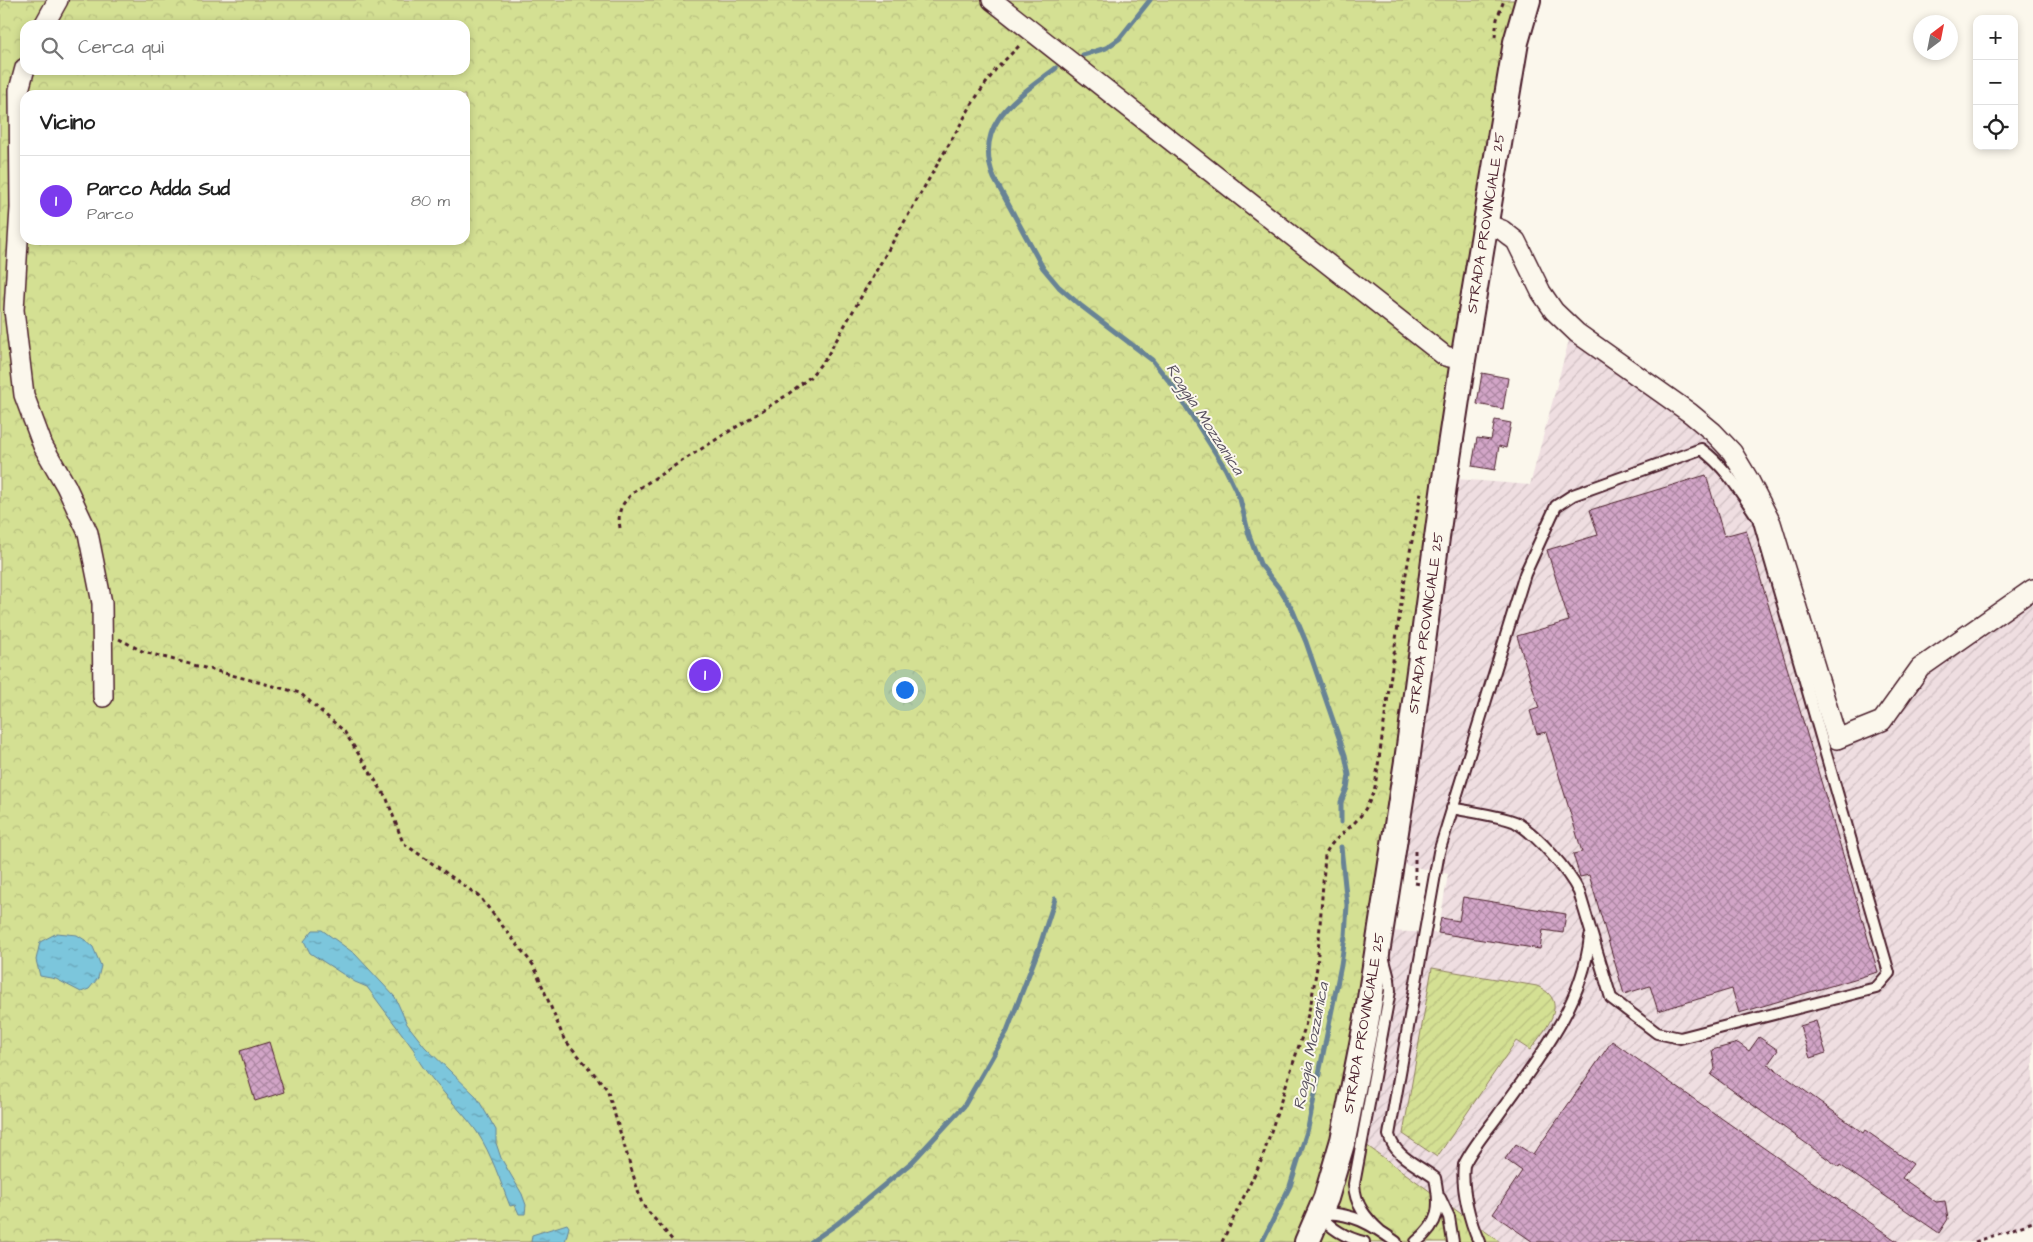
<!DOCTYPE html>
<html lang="it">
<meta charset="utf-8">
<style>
:root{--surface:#fff;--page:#f2f2f2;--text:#222;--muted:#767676;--line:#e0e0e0;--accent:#7c3aed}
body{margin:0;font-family:"Architects Daughter",sans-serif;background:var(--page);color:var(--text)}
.controls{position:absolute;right:15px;top:15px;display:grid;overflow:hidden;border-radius:10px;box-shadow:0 2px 8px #0003}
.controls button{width:45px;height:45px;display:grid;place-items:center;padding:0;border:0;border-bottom:1px solid var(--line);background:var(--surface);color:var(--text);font:25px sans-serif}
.compass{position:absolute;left:1913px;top:15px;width:45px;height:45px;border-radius:50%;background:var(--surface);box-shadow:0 2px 8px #0003;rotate:32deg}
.you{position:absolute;left:904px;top:689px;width:18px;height:18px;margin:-12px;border:4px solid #fff;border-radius:50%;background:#1a73e8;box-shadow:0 0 0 8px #1a73e833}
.badge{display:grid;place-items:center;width:32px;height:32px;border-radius:50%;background:var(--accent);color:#fff;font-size:16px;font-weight:700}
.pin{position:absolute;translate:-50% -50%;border:2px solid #fff;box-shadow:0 1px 5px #0006}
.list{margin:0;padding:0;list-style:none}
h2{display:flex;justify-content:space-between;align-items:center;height:65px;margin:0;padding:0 20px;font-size:21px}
h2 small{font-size:16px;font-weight:400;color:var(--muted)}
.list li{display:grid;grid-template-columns:32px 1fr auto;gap:15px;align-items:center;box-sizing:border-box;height:90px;padding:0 20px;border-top:1px solid var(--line)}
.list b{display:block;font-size:19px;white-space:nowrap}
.list p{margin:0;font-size:16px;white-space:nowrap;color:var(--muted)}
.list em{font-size:16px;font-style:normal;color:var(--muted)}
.icon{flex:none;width:28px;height:28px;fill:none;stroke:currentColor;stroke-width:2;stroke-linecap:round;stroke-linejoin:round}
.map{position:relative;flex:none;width:2033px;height:1242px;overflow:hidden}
.search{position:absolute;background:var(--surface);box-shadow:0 2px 8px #0003;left:20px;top:20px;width:450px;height:55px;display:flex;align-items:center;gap:12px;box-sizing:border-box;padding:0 18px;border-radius:15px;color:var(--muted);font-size:19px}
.panel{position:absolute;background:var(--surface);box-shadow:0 2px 8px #0003;left:20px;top:90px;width:450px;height:155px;border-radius:15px}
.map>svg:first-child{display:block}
</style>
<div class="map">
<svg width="2033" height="1242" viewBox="0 0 2033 1242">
<defs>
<pattern id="industrial-furrows" width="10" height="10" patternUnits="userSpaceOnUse" patternTransform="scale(1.25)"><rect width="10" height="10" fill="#efdee1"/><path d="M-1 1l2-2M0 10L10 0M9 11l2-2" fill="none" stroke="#cebec1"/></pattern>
<pattern id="park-crowns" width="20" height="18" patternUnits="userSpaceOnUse" patternTransform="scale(1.25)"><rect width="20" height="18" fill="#d4e093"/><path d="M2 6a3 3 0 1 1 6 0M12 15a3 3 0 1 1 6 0" fill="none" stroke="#b8c07f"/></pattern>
<pattern id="garden-furrows" width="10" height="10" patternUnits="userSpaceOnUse" patternTransform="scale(1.25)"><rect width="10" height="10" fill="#d4e093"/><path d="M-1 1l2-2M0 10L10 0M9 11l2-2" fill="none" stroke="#b8c07f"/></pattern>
<pattern id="water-ripples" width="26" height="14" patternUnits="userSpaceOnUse" patternTransform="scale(1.25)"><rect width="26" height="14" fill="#7bc6dc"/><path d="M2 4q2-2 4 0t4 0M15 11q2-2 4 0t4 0" fill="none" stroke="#67a0b3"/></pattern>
<pattern id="building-cross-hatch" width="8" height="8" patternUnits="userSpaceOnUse" patternTransform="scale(1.25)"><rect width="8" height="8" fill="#d2a5c7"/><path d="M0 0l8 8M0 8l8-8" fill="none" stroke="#ac86a2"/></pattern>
</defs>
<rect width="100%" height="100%" fill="#fbf7ec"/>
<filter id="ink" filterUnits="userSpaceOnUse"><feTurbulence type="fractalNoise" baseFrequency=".02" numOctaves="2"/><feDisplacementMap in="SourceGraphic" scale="10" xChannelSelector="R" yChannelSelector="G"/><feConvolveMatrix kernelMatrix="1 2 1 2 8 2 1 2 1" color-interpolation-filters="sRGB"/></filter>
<g filter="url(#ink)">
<path fill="url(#industrial-furrows)" d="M 1572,329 L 1732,452 L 1837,739 L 1882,721 L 1920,669 L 2033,589 L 2033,1222 L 1975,1242 L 1312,1242 L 1385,931 L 1438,933 L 1448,874 L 1392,862 L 1445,478 L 1530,485 Z"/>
<path fill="url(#park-crowns)" stroke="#8f805f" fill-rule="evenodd" d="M 0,0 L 1522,0 L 1400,754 L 1337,1124 L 1500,1242 L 0,1242 ZM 25,25 L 465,25 L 465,70 L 25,70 ZM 25,95 L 465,95 L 465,240 L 25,240 Z"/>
<path fill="url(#garden-furrows)" stroke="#8f805f" d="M 1432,968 L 1537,986 C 1572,1002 1545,1029 1530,1050 L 1516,1041 L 1437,1157 L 1403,1134 Z"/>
<path fill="url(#water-ripples)" stroke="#678395" d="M 313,930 L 322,930 L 355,954 L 395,997 L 407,1024 L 425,1047 L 476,1096 L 496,1130 L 496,1143 L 501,1158 L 522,1194 L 526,1205 L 525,1214 L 519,1214 L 515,1205 L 510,1206 C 500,1181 492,1155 477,1132 C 463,1111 418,1069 414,1050 L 367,987 L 355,982 L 310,953 L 304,941 Z
M 57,933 L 77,935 L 85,940 L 93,947 L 101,966 L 98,978 L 89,989 L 81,992 L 56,979 L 40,976 L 36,960 L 40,942 Z
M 567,1224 L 569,1227 L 565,1242 L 531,1242 L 532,1235 Z"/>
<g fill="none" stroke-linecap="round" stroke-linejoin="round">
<path stroke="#678395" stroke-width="5" d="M 1083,55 L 1106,48 L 1119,39 L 1150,0
M 1056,68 C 1018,97 972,123 994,178 L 1043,268 L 1059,287 L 1080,305 L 1152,360 L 1173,386 L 1225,468 L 1240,499 L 1249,535 L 1260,564 L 1279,588 L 1293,611 L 1306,642 L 1345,755 L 1349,775 L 1347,788 L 1341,802 L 1341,822
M 811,1242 L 837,1224 L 912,1162 L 964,1106 L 1007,1031 L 1039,948 L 1055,899
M 1262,1242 L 1290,1186 L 1308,1128 L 1341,965 L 1345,936 L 1347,905 L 1341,847"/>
</g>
<path fill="url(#building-cross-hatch)" stroke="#4a1f2b" d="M 1482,373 L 1508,378 L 1503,409 L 1477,404 Z
M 1495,420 L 1511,423 L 1506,448 L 1499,446 L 1495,470 L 1472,466 L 1477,438 L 1491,440 Z
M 1706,475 L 1724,536 L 1746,530 L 1878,972 L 1739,1013 L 1732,989 L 1658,1011 L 1650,986 L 1624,994 L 1589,875 L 1580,877 L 1573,854 L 1582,852 L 1546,732 L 1537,734 L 1530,711 L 1539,708 L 1517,636 L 1569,621 L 1547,550 L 1598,535 L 1590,510 Z
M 1463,897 L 1566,914 L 1563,933 L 1543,930 L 1540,949 L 1438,933 L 1441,918 L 1459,921 Z
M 1816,1021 L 1826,1053 L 1810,1058 L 1800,1026 Z
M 1759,1037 L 1778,1050 L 1768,1064 L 1863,1133 L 1865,1130 L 1913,1164 L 1902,1178 L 1936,1202 L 1945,1201 L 1948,1219 L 1939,1233 L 1840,1165 L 1839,1167 L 1711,1075 L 1715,1069 L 1712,1050 L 1738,1043 L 1749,1051 Z
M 1612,1041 L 1644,1064 L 1898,1242 L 1533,1242 L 1493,1214 L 1522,1171 L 1505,1159 L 1516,1144 L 1533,1155 Z
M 269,1042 L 284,1092 L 255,1101 L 240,1051 Z"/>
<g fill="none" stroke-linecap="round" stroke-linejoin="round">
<g stroke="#4a1f2b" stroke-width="14">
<path id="service" d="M 1440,1198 L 1449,1217 L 1453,1242
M 1320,1214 C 1349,1210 1374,1226 1396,1242
M 1320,1215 C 1332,1230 1347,1238 1364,1242
M 1380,1231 C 1366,1218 1355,1205 1354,1184 L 1390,991 L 1389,979 L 1383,956
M 1416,1242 C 1440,1223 1441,1207 1435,1178 C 1418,1165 1395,1157 1389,1135 L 1439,852 L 1525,574 L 1556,506 L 1573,495 L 1701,449 C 1726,467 1741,493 1758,518 L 1889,973 L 1876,988 L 1680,1038 L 1657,1033 L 1611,998 L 1579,892 C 1568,870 1538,836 1517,823 C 1508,817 1465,811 1452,808
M 1479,1242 C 1470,1222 1461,1188 1464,1165 C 1472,1148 1485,1133 1496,1118 C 1536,1061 1582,1008 1590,937"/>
</g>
<g stroke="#4a1f2b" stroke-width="22">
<path id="minor" d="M 992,0 L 1445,356 L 1463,360
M 44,25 L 58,0
M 25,68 L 19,90 L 20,208 L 14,310 L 24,395 L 43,446 L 66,486 L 88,533 L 102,603 L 103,697
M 1486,224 L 1502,230 L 1516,241 L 1541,292 L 1554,311 L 1577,333 L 1690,413 L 1713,432 L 1732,452 L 1750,482 L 1771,523 L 1837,739 L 1882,721 L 1920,668 L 2033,589"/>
</g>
<g stroke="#4a1f2b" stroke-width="28">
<path id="tertiary" d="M 1307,1242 L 1326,1198 L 1343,1140 L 1366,1024 L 1407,761 L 1445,478 L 1463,360 L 1516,42 L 1528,0"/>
</g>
<path stroke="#4a1f2b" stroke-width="3" stroke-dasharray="4 4" stroke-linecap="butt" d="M 1495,37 L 1497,19 L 1504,0
M 620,528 C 617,508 622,504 636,490 L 787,395 L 810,377 L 826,358 L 975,99 L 996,69 L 1020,45
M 119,639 L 144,652 L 300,693 L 344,731 L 387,799 L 403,843 L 479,896 L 534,966 L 564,1039 L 607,1089 L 642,1204 L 674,1242
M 1415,851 L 1415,883 L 1421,884
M 1222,1242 L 1262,1159 L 1304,1030 L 1311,1003 L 1317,967 L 1325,855 C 1331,841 1342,835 1352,825 C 1364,814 1370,802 1375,787 L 1403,590 L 1421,492
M 1975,1242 L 2033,1222"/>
<use href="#service" stroke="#fbf7ec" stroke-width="10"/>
<use href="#minor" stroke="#fbf7ec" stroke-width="19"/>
<use href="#tertiary" stroke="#fbf7ec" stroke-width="24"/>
</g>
</g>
<g text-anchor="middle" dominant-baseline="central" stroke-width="4" stroke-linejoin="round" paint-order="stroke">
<g font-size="15" fill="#4a1f2b" stroke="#fbf7ec">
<text transform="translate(1486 223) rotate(-81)">STRADA PROVINCIALE 25</text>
<text transform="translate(1426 623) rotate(-82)">STRADA PROVINCIALE 25</text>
<text transform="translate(1364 1023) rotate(-80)">STRADA PROVINCIALE 25</text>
</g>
<g font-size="16" font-style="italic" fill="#595160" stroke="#fbf7ec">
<text transform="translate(1205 419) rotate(57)">Roggia Mozzanica</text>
<text transform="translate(1311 1046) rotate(-79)">Roggia Mozzanica</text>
</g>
</g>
</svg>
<div class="controls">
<button>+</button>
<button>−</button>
<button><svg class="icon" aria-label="locate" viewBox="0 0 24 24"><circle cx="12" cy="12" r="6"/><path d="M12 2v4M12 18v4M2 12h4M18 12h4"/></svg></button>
</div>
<svg class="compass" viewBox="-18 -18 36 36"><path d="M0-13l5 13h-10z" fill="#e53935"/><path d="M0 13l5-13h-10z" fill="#767676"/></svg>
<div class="you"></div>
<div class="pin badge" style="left:705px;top:675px">1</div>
<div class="search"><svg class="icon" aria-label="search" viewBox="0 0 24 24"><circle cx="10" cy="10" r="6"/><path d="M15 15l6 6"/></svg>Cerca qui</div>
<section class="panel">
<h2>Vicino<small></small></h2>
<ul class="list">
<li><span class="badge">1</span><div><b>Parco Adda Sud</b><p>Parco</p></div><em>80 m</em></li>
</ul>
</section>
</div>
